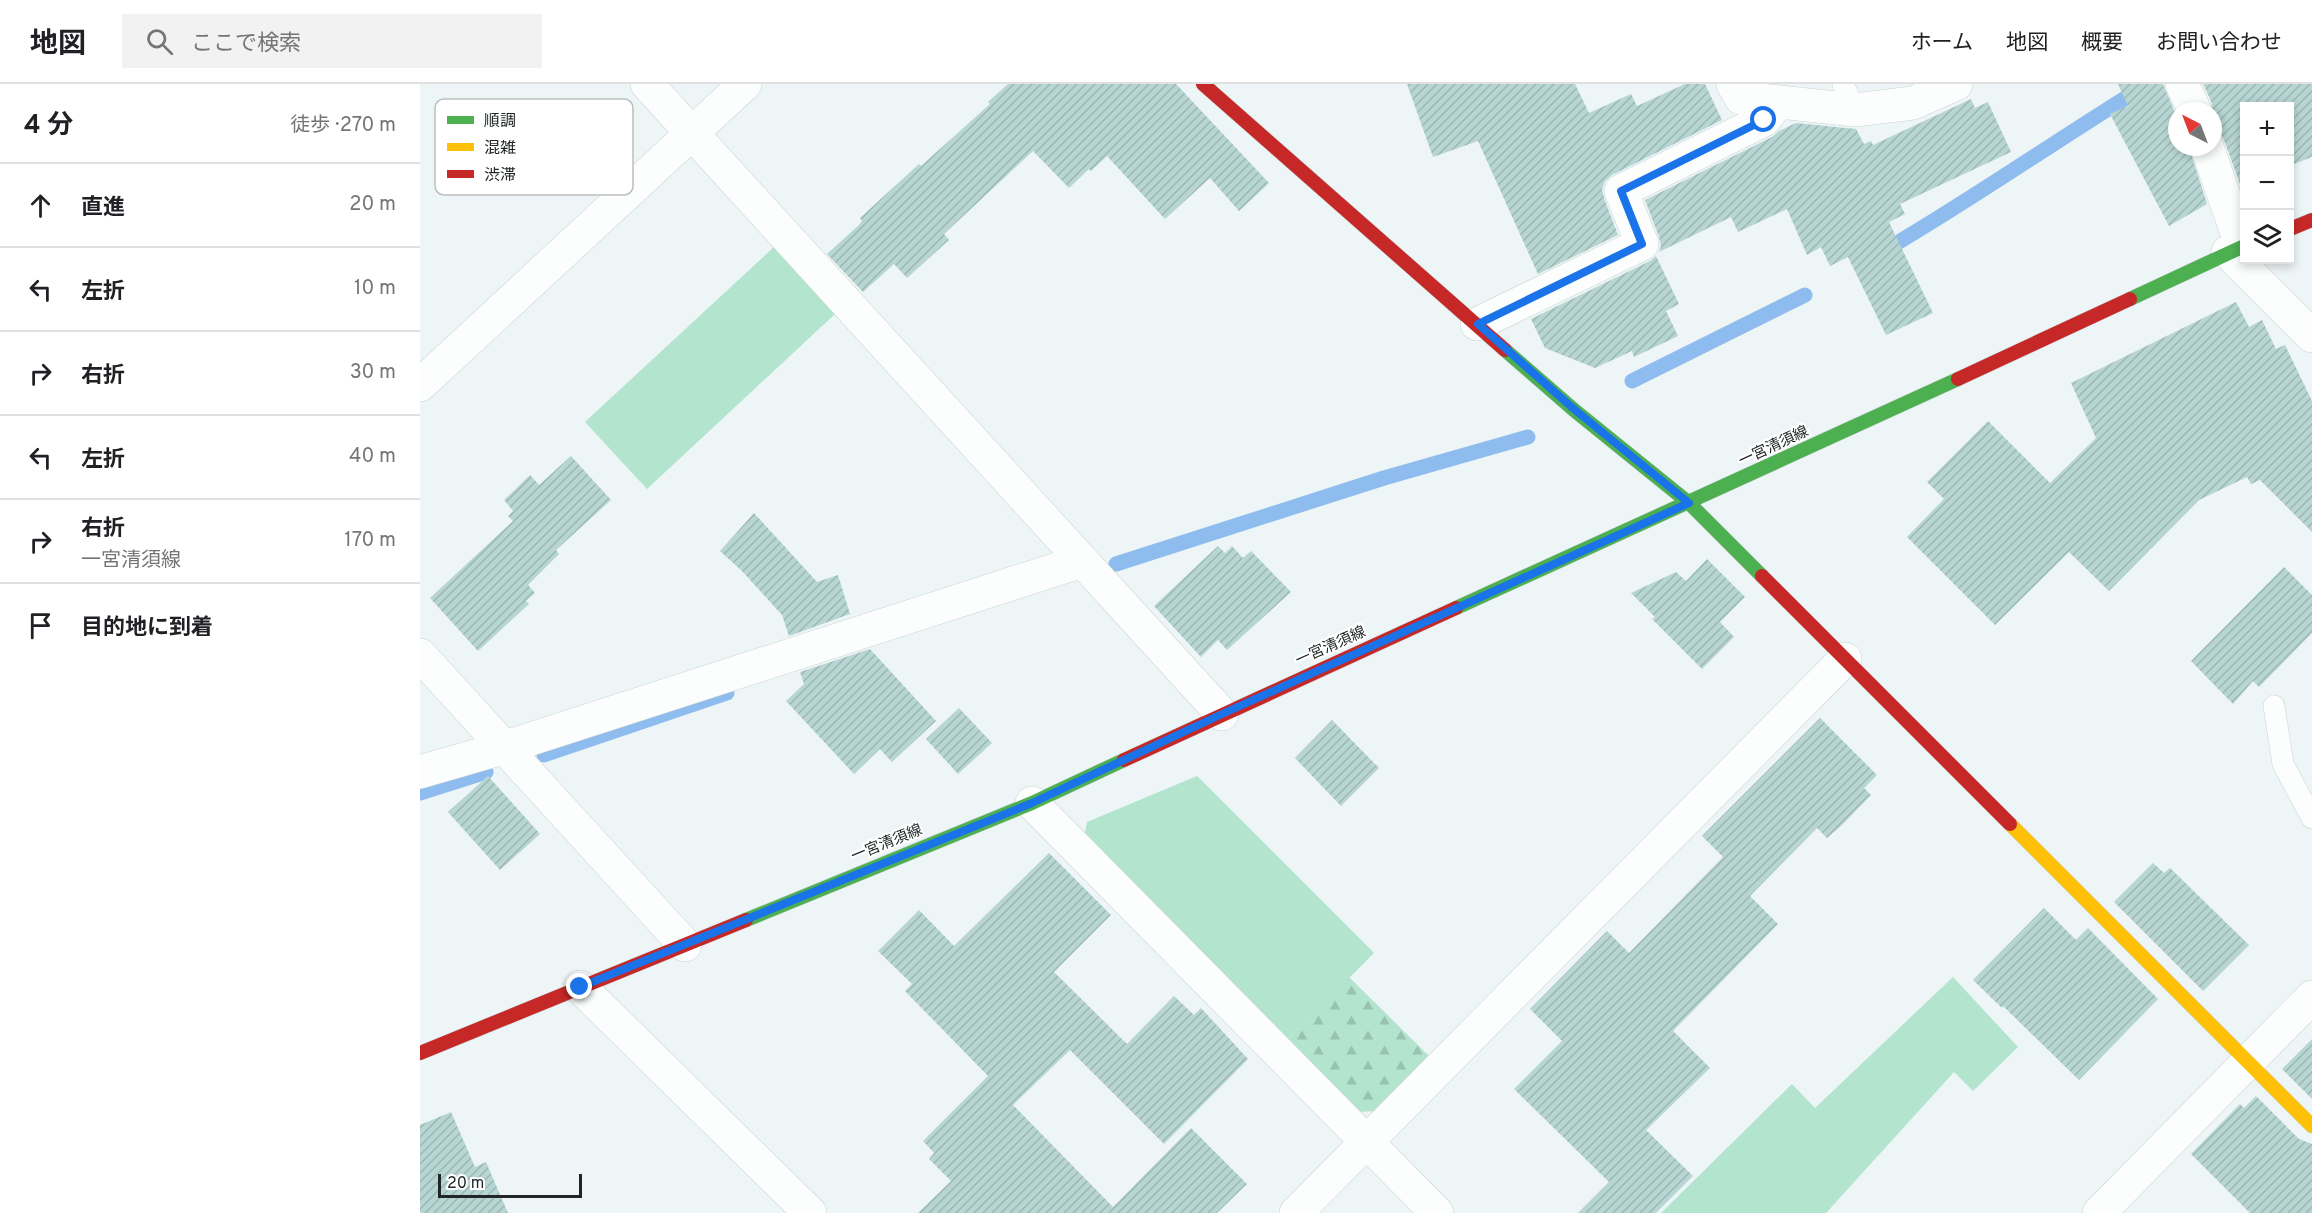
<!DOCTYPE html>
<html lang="ja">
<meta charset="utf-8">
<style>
:root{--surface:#fff;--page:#f2f2f2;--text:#202124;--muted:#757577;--line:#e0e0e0}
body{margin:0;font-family:Overpass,"Noto Sans JP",sans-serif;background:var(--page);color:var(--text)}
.controls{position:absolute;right:18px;top:18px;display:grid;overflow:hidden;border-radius:0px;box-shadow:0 3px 9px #0003}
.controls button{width:54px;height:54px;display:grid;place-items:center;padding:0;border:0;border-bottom:2px solid var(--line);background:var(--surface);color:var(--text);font:30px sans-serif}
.compass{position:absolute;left:1748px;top:18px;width:54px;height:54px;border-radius:50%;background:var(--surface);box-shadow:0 3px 9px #0003;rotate:318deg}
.scale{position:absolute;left:18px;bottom:15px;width:144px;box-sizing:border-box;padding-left:6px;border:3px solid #202626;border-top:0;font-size:16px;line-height:21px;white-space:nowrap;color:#202626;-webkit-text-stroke:4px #fff;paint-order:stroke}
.stop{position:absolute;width:18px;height:18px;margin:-14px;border:4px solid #1a73e8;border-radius:50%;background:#fff}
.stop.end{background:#1a73e8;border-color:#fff;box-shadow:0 2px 6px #0008}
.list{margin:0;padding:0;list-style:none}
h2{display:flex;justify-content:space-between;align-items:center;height:78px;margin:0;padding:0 24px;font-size:26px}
h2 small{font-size:20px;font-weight:400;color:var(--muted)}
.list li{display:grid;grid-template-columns:39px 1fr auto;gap:18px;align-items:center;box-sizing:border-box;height:84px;padding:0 24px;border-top:2px solid var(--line)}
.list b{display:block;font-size:22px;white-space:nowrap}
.list p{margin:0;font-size:20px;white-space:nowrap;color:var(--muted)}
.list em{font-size:20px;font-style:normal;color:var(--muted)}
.icon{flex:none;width:33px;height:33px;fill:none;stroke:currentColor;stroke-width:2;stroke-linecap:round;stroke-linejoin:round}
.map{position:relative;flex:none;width:1892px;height:1129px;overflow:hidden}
header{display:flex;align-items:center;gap:36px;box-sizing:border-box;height:84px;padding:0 30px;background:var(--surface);border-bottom:2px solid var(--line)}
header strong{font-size:28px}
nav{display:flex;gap:33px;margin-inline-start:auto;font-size:21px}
.search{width:420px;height:54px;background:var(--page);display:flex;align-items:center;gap:15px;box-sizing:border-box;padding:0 21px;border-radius:0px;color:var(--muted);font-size:22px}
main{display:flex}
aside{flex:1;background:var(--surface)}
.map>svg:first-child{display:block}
</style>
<header>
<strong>地図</strong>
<div class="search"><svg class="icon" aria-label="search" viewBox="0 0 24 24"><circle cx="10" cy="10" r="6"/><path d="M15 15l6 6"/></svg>ここで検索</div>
<nav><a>ホーム</a><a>地図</a><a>概要</a><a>お問い合わせ</a></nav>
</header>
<main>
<aside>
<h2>4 分<small>徒歩 · 270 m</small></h2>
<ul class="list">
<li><svg class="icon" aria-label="ahead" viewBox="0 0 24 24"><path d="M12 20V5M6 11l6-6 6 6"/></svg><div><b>直進</b></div><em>20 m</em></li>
<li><svg class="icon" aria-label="left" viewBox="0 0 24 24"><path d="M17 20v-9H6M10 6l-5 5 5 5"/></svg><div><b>左折</b></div><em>10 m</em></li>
<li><svg class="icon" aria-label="right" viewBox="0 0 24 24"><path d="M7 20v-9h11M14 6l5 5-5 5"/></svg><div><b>右折</b></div><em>30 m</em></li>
<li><svg class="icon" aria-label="left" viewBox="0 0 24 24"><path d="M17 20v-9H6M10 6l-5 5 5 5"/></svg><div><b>左折</b></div><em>40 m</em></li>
<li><svg class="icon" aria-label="right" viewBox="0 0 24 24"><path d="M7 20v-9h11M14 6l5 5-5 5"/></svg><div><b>右折</b><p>一宮清須線</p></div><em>170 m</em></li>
<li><svg class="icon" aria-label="arrive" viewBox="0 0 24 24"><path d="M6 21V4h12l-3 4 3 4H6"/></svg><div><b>目的地に到着</b></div></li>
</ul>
</aside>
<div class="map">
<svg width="1892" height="1129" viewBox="0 0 1892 1129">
<defs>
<pattern id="forest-firs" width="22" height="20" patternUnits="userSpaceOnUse" patternTransform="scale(1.5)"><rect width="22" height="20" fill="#b2e4ce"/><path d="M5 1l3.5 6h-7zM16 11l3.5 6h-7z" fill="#99c3b1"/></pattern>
<pattern id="building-hatch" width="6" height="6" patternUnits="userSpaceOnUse" patternTransform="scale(1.5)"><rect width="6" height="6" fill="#b7d5d2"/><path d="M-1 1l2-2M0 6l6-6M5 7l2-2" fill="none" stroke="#9db7b4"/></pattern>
</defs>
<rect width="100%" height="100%" fill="#edf5f6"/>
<path fill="#b2e4ce" d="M 355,162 L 416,229 L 227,405 L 165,338 Z
M 777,692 L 954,869 L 866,957 L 664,753 L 667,738 Z
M 1533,893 L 1598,963 L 1553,1007 L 1534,988 L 1406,1129 L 1241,1129 L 1372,1000 L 1395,1024 Z"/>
<path fill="url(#forest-firs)" d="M 929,893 L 1010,973 L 957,1027 L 937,1028 L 866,957 Z"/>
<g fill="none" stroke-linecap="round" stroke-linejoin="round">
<path stroke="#8fbcee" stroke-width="15" d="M 1462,168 C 1553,115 1638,55 1728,0
M 1212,297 L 1385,211
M 696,480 L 964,394 L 1108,353
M 124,671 L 307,609
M 0,709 L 66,688"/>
</g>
<path fill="url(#building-hatch)" d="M 588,0 L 756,0 L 849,99 L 819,127 L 790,94 L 745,135 L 687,72 L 671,87 L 669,85 L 649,104 L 613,67 L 524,150 L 529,156 L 487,194 L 474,180 L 443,208 L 407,170 L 439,141 L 442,137 L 440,134 L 499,80 L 501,82 L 570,20 L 568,18 Z
M 987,0 L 1155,0 L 1169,29 L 1211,10 L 1217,22 L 1265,0 L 1285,0 L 1302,36 L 1192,91 L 1185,97 L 1182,105 L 1184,114 L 1198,151 L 1118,190 L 1058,57 L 1013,73 Z
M 1698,0 L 1743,0 L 1757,33 L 1757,63 L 1769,63 L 1787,120 L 1749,142 L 1690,30 L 1708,22 Z
M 1783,0 L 1892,0 L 1892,73 L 1869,82 L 1869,22 L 1824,22 L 1824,97 L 1820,100 L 1804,56 L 1800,49 L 1793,46 L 1792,19 Z
M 1551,15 L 1555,24 L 1568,18 L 1591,68 L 1480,120 L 1485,130 L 1469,138 L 1513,229 L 1466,251 L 1428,173 L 1410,182 L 1401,163 L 1387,171 L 1367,125 L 1318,148 L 1311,133 L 1239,168 L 1241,162 L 1239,153 L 1225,116 L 1352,53 L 1359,47 L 1376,39 L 1436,45 L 1444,60 L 1451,57 L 1453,61 Z
M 1236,172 L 1259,220 L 1246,227 L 1258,252 L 1214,273 L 1212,267 L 1175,284 L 1125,264 L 1111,235 L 1230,177 Z
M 1816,218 L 1829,243 L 1842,236 L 1856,265 L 1865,261 L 1892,317 L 1892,448 L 1840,396 L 1831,400 L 1827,393 L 1779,416 L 1689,507 L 1649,468 L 1575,541 L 1487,453 L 1524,415 L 1507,398 L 1568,337 L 1630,399 L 1676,354 L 1651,299 Z
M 151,372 L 191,416 L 136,466 L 139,470 L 108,501 L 115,509 L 106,517 L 109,520 L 58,567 L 10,514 L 93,437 L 88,432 L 93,427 L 84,416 L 110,391 L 119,401 Z
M 334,429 L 397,498 L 418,491 L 430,530 L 369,552 L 362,531 L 322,487 L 300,467 Z
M 798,462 L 805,469 L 812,462 L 823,474 L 831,467 L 871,508 L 807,566 L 798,556 L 781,573 L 734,522 Z
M 1287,475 L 1325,513 L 1300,538 L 1314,553 L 1282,585 L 1232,535 L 1235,533 L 1211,509 L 1256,488 L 1266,497 Z
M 1864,483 L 1892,511 L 1892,549 L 1839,603 L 1833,597 L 1813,620 L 1771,577 Z
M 450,565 L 516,637 L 472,678 L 460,665 L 434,690 L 366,617 L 384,600 L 380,588 Z
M 539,624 L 572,659 L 538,690 L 506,655 Z
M 1400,634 L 1457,691 L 1444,704 L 1451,711 L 1422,741 L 1407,754 L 1397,744 L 1330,812 L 1358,840 L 1253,947 L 1290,984 L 1226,1046 L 1273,1092 L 1236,1129 L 1158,1129 L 1189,1098 L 1094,1005 L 1142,957 L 1110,925 L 1187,847 L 1209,869 L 1303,773 L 1282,752 Z
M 912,636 L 959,684 L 921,722 L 875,674 Z
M 68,692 L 120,750 L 80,786 L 28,728 Z
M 629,769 L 691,831 L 634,888 L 707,960 L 754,912 L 774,931 L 781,924 L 828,975 L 744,1060 L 650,966 L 593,1021 L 693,1123 L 771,1044 L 827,1100 L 797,1129 L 498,1129 L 531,1097 L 509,1075 L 514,1069 L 503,1057 L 568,992 L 485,907 L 492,900 L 458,867 L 499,826 L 534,862 Z
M 1733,779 L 1744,789 L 1750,784 L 1829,861 L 1783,907 L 1694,818 Z
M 1624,824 L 1656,856 L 1668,844 L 1738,915 L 1659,996 L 1583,922 L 1582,924 L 1553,896 Z
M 1892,955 L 1892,1015 L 1862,985 Z
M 1836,1012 L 1879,1055 L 1892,1060 L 1892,1129 L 1830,1129 L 1771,1070 L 1820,1020 L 1824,1024 Z
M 31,1028 L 55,1083 L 66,1078 L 88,1129 L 0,1129 L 0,1041 Z"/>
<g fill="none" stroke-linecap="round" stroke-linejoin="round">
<g stroke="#ccd2d3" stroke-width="22">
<path id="lane" d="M 1423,0 L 1435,26
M 1854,622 L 1863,680 L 1892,734"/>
</g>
<g stroke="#ccd2d3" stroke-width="34">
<path id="street" d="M 227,0 L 802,630
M 1313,0 L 1321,14 L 1435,26 L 1493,19 L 1536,0
M 1762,0 L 1775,27
M 1787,63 L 1822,163
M 1808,168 L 1892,252
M 1057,240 L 1222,160 L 1201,107 L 1344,36 L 1358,18
M 0,301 L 325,0
M 0,571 L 265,861
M 0,688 L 86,663 L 662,477
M 612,719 L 1017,1129
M 160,903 L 390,1129
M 876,1129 L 1425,575
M 1679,1129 L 1892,913"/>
</g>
<g stroke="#ccd2d3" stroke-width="15">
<path id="fast" d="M 1710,215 L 1824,162
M 1085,266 L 1154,326 L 1269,419 L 1342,492
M 1036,524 L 1538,295
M 326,836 L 612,719 L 704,676"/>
</g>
<g stroke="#ccd2d3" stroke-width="15">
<path id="slow" d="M 1590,740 L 1892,1042"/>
</g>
<g stroke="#ccd2d3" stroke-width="15">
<path id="jam" d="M 783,0 L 1085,266
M 1870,145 L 1892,136
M 1538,295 L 1710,215
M 1342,492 L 1590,740
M 704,676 L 1036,524
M 0,969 L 326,836"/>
</g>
<use href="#lane" stroke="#fcfefe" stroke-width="21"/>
<use href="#street" stroke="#fcfefe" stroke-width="33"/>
<use href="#fast" stroke="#4caf50" stroke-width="14"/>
<use href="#slow" stroke="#ffc107" stroke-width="14"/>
<use href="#jam" stroke="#c62828" stroke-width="14"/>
</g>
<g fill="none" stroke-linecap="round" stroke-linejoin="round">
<path stroke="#1a73e8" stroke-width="8" d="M 160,903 L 612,719 L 802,630 L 1269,419 L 1155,326 L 1058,240 L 1222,160 L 1201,107 L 1344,36"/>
</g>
<g text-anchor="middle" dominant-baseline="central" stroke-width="4.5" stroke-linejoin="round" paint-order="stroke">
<g font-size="15" fill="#202626" stroke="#fff">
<text transform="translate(1354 363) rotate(-25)">一宮清須線</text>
<text transform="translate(911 563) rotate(-24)">一宮清須線</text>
<text transform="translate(467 760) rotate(-22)">一宮清須線</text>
</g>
</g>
<rect x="15" y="15" width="198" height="96" rx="9" fill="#fff" stroke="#bcbebe" stroke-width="1.5"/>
<rect x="27" y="32" width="27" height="8" fill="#4caf50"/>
<rect x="27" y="59" width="27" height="8" fill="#ffc107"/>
<rect x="27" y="86" width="27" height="8" fill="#c62828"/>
<g font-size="16" fill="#202626">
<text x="64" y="42">順調</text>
<text x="64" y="69">混雑</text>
<text x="64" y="96">渋滞</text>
</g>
</svg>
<div class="controls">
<button>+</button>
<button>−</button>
<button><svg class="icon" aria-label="layers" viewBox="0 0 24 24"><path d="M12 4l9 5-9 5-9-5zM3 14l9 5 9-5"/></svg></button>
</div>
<svg class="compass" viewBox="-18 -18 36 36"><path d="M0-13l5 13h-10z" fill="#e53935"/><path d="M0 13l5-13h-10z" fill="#757577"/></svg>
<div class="scale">20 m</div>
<div class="stop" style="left:1344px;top:36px"></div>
<div class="stop end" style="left:160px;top:903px"></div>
</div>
</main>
